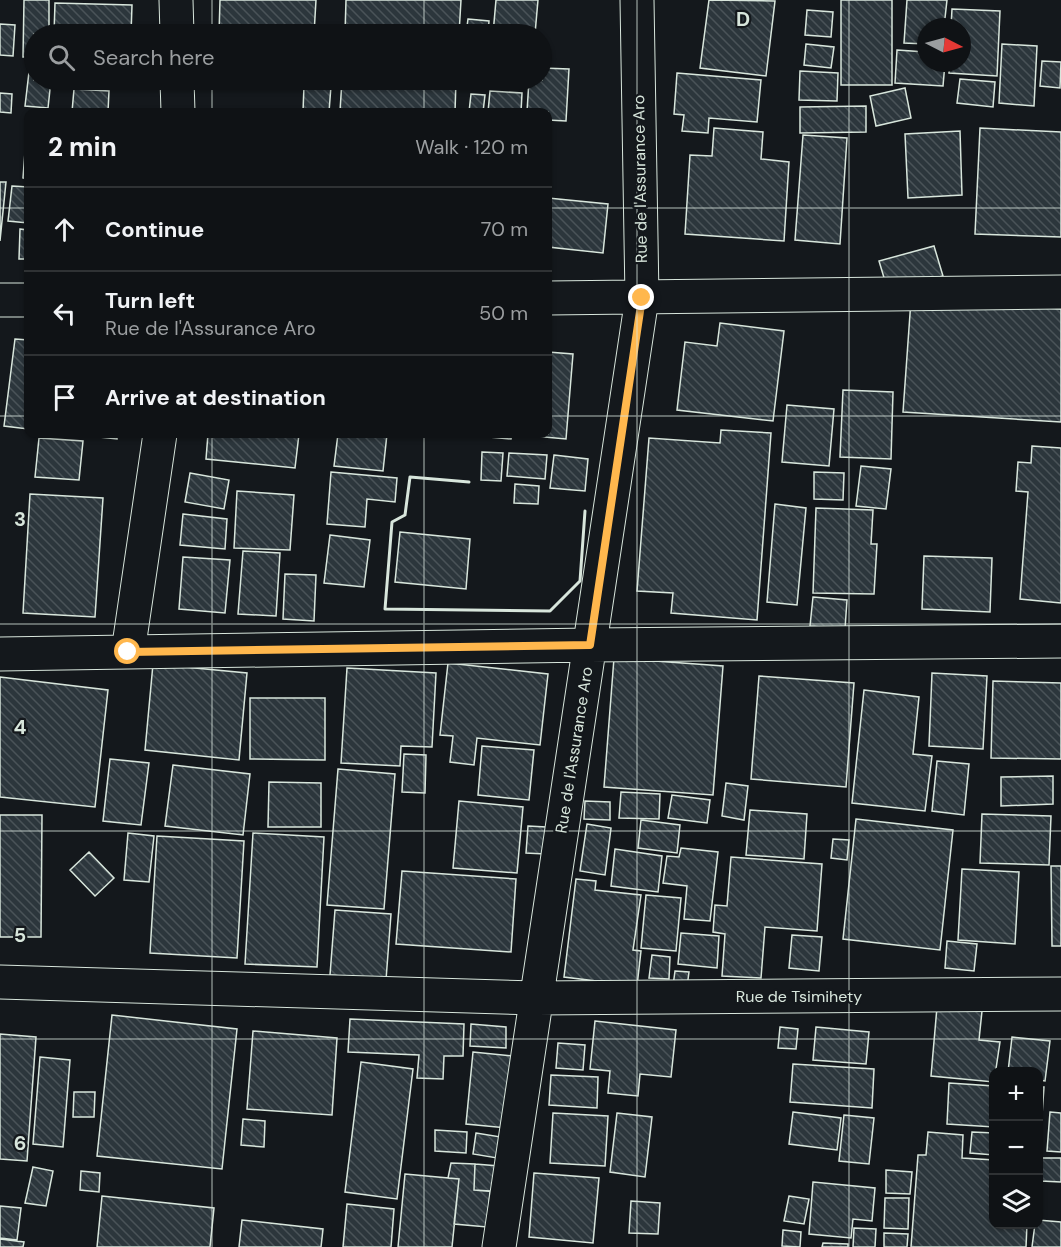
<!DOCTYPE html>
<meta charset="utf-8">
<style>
:root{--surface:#0f1215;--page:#1d2022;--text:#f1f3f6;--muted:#9b9ea0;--line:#2f3234}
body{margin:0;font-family:"DM Sans",sans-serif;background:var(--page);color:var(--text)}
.controls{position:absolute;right:18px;bottom:18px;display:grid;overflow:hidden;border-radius:12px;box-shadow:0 2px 4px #0004}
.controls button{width:54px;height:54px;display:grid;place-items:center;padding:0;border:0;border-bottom:2px solid var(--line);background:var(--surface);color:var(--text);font:30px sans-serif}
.compass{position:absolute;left:917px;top:18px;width:54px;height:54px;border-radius:50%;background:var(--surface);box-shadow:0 2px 4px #0004;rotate:96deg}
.stop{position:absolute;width:18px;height:18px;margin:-14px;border:4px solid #ffb74d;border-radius:50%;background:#fff}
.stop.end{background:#ffb74d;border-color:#fff;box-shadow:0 2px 6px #0008}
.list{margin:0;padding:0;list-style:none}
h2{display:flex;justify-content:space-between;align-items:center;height:78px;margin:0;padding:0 24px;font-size:26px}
h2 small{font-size:20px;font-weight:400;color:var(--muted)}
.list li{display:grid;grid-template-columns:39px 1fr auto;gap:18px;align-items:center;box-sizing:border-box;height:84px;padding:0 24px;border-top:2px solid var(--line)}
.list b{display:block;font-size:22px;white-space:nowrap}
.list p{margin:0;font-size:20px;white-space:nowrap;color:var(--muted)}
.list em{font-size:20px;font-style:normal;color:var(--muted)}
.icon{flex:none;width:33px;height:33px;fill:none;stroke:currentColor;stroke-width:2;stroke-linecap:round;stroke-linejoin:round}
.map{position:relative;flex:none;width:1061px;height:1247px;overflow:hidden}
.search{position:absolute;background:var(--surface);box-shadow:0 2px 4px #0004;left:24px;top:24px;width:528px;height:66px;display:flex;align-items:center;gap:15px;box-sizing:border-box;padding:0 21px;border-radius:33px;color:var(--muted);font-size:22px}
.panel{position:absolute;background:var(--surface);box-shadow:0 2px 4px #0004;left:24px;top:108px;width:528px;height:330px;border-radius:12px}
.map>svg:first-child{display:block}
</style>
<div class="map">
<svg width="1061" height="1247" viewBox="0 0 1061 1247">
<defs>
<pattern id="building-back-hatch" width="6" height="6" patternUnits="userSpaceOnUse" patternTransform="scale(1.5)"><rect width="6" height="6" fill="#2c363c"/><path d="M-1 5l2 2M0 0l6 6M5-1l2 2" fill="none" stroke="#4a5358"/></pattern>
</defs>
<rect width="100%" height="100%" fill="#14181c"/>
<path fill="url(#building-back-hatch)" stroke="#d8e6dc" stroke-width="1.5" d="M 24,0 L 49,0 L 49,34 L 34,34 L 34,57 L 23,57 Z
M 220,0 L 316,0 L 314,34 L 219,34 Z
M 346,0 L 461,0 L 459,34 L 345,34 Z
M 496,0 L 538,0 L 535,34 L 493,34 Z
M 709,0 L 775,1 L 766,76 L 700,68 Z
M 841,0 L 892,0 L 892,85 L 841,85 Z
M 907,0 L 947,0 L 944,27 L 926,27 L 926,44 L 904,43 Z
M 55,3 L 132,5 L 131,34 L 54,34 Z
M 952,9 L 1000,11 L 997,76 L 949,73 L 949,63 L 962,63 L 962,27 L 951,27 Z
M 807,10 L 833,12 L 831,37 L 805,35 Z
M 468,19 L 489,21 L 488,34 L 466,34 Z
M 0,24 L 15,25 L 13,56 L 0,55 Z
M 806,44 L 834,47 L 831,68 L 804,65 Z
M 1002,44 L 1037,46 L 1034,106 L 999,103 Z
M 897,50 L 926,52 L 926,63 L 945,63 L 943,86 L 895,83 Z
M 1042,61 L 1061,62 L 1060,88 L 1040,86 Z
M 542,68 L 569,69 L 566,121 L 548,120 L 548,112 L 527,112 L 529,80 L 542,80 Z
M 800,71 L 838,73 L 837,101 L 799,100 Z
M 29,72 L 34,72 L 34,80 L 51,80 L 48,108 L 25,106 Z
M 677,73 L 761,80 L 757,122 L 709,118 L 708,133 L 682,131 L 684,115 L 674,114 Z
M 960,79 L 995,82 L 993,107 L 957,103 Z
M 342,80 L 456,80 L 455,112 L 340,111 Z
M 304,85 L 331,86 L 329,112 L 303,112 Z
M 905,88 L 911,118 L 876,126 L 870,96 Z
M 74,89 L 109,91 L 108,112 L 72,112 Z
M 490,91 L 522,93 L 521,112 L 488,112 Z
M 0,93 L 12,94 L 11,113 L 0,112 Z
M 471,94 L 485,95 L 483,112 L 469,112 Z
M 866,106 L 866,132 L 800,133 L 800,107 Z
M 28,113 L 28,179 L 23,178 Z
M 714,128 L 763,132 L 761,159 L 789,162 L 784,241 L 685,234 L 690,155 L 712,156 Z
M 980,128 L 1061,132 L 1061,237 L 975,234 Z
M 960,131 L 962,195 L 908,198 L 905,134 Z
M 803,135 L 847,138 L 840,244 L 795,240 Z
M 0,182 L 6,182 L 0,241 Z
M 12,186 L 28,187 L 28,223 L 8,221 Z
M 548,198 L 608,204 L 603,253 L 548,247 Z
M 20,229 L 28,230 L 28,259 L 19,259 Z
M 934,246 L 943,276 L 888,291 L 879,261 Z
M 911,300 L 1061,309 L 1061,422 L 903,412 Z
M 720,323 L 784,331 L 773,421 L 677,410 L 685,342 L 717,346 Z
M 15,339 L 28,340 L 28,429 L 4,426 Z
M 548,352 L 573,354 L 566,439 L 522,435 L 548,434 Z
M 843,390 L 893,392 L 891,459 L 840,457 Z
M 787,405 L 834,409 L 829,466 L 782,462 Z
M 721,430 L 771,433 L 757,620 L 671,613 L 673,593 L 637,591 L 649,438 L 720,443 Z
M 70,434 L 117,434 L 117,439 Z
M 208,434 L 299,434 L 295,468 L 206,459 Z
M 338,434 L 387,434 L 383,471 L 334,466 Z
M 457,434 L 512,434 L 511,439 Z
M 39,438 L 83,441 L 79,480 L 35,477 Z
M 1032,446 L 1061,448 L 1061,603 L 1020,599 L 1028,492 L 1016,491 L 1018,462 L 1031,463 Z
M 482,452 L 503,453 L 501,481 L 481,480 Z
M 509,453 L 547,455 L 545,479 L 507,476 Z
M 554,455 L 588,459 L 585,491 L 550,488 Z
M 861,466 L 891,469 L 886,509 L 856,506 Z
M 331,472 L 397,478 L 395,502 L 367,499 L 365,527 L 327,524 Z
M 814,472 L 844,473 L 843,500 L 814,499 Z
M 190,473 L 229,480 L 224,509 L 185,502 Z
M 515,484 L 539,486 L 538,504 L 514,503 Z
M 237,491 L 294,495 L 290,550 L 234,548 Z
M 30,494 L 103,498 L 95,617 L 23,613 Z
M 775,504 L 806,508 L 797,605 L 767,602 Z
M 816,508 L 873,510 L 871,544 L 877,544 L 874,594 L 813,593 Z
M 183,514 L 227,519 L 225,549 L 180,545 Z
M 400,532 L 470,539 L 466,589 L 395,582 Z
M 330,535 L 370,540 L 364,587 L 324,583 Z
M 243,551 L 280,553 L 276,616 L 238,614 Z
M 924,556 L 992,558 L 990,612 L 922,609 Z
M 183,557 L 230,560 L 225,613 L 179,609 Z
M 285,574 L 316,575 L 314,621 L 283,619 Z
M 813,597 L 847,600 L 845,629 L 810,626 Z
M 614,658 L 723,666 L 713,795 L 604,787 Z
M 448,663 L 548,674 L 540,745 L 477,738 L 474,765 L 450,762 L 453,736 L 440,735 Z
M 153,664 L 247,673 L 239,760 L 145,750 Z
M 347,668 L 436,673 L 432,747 L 401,746 L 400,766 L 341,763 Z
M 932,673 L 987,676 L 983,749 L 929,746 Z
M 759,676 L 854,683 L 846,787 L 751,779 Z
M 0,677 L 108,690 L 95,807 L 0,797 Z
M 993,681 L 1061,683 L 1061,759 L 991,758 Z
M 864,690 L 919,697 L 913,754 L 932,756 L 925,811 L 852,803 Z
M 250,698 L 325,698 L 325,760 L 250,759 Z
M 482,746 L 534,750 L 529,800 L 478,795 Z
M 404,754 L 426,755 L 425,793 L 402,792 Z
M 110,759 L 149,763 L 141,825 L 103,821 Z
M 937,761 L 969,764 L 964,815 L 932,811 Z
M 173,765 L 250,774 L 243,835 L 165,826 Z
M 338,769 L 395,774 L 384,909 L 327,905 Z
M 1053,776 L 1053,804 L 1001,806 L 1001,777 Z
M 269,782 L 321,783 L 321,827 L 268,827 Z
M 726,783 L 748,786 L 744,820 L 722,816 Z
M 621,792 L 660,794 L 659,819 L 619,818 Z
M 672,795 L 710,800 L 707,823 L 668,818 Z
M 459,801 L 523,807 L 517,873 L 453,868 Z
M 585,801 L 610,802 L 610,820 L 584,819 Z
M 750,810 L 807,814 L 804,859 L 746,855 Z
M 982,814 L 1051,816 L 1049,865 L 980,863 Z
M 0,815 L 42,815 L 41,937 L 0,937 Z
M 856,819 L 953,830 L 940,950 L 843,939 Z
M 641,820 L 680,825 L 677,853 L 638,848 Z
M 587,824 L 611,828 L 605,875 L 580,871 Z
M 528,826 L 546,827 L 545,854 L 526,853 Z
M 128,833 L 154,836 L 149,882 L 124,880 Z
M 253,833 L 324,837 L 317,967 L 245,964 Z
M 157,836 L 244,841 L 237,958 L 150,953 Z
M 833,839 L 849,840 L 847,860 L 831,858 Z
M 681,848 L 718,852 L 710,921 L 684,919 L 687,886 L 663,883 L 667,856 L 679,857 Z
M 615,849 L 662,856 L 658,892 L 611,886 Z
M 89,852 L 114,878 L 95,896 L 70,870 Z
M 731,857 L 822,864 L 817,931 L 765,927 L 761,978 L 722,976 L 725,934 L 713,932 L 715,905 L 727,906 Z
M 1051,866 L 1061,866 L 1061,946 L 1052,946 Z
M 962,869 L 1019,872 L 1015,944 L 958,940 Z
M 402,871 L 516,879 L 511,952 L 396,944 Z
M 576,879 L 596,881 L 595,890 L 641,895 L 633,950 L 641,951 L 637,986 L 564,977 Z
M 646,895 L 681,898 L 676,951 L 641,948 Z
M 335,910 L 391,914 L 386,980 L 330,975 Z
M 681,933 L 719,936 L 717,968 L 678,964 Z
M 792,935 L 822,937 L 819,971 L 789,968 Z
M 947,941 L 977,944 L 974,971 L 945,968 Z
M 652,955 L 670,957 L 669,979 L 649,978 Z
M 675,971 L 689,972 L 687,987 L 673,986 Z
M 937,1007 L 982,1011 L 979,1040 L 1000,1042 L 994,1082 L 931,1076 Z
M 112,1015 L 237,1029 L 222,1169 L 97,1156 Z
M 350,1019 L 464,1024 L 463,1056 L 444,1056 L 443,1079 L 417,1078 L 419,1055 L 348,1052 Z
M 595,1021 L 676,1030 L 671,1077 L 640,1074 L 638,1096 L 608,1093 L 610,1071 L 590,1069 Z
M 471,1024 L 506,1027 L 506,1048 L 470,1046 Z
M 780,1027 L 798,1029 L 796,1049 L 778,1048 Z
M 816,1027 L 869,1032 L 866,1064 L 813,1060 Z
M 253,1031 L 337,1038 L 332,1115 L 247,1109 Z
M 0,1034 L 36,1037 L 27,1161 L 0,1159 Z
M 1012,1037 L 1050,1041 L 1045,1081 L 1038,1080 L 1038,1072 L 1008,1072 Z
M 558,1043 L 585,1045 L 583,1070 L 556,1068 Z
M 473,1052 L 513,1056 L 507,1128 L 466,1124 Z
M 40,1057 L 70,1060 L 63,1147 L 33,1144 Z
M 361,1062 L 413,1069 L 397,1199 L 345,1192 Z
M 793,1064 L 874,1069 L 872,1108 L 790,1102 Z
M 551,1075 L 598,1077 L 597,1108 L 549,1105 Z
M 949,1083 L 994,1086 L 994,1127 L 947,1124 Z
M 1038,1087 L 1044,1087 L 1040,1143 L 1038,1143 Z
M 74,1092 L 95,1092 L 94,1117 L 73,1117 Z
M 793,1112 L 841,1118 L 837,1150 L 789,1144 Z
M 1050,1112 L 1061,1113 L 1061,1152 L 1047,1151 Z
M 553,1113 L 608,1116 L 605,1166 L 550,1163 Z
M 617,1113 L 652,1117 L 645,1177 L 610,1172 Z
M 844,1115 L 874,1118 L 869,1164 L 839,1161 Z
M 243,1119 L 265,1121 L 264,1147 L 241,1145 Z
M 435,1130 L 467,1132 L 466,1153 L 435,1151 Z
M 928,1132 L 963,1135 L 962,1158 L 994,1160 L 994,1224 L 1027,1224 L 1026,1247 L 911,1247 L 918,1155 L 926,1155 Z
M 972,1132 L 994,1133 L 994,1155 L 970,1153 Z
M 476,1133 L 501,1137 L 497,1158 L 473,1154 Z
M 1042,1158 L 1061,1158 L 1061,1182 L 1041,1181 Z
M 451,1163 L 475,1164 L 474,1190 L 490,1191 L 487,1227 L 454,1224 L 459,1179 L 448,1178 Z
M 475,1164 L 499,1166 L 497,1192 L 474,1190 Z
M 33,1167 L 53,1171 L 46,1206 L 25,1203 Z
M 886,1170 L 912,1172 L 910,1194 L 886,1193 Z
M 81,1171 L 100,1173 L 99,1192 L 80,1190 Z
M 534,1173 L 599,1178 L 593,1243 L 529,1237 Z
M 405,1174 L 459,1179 L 452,1247 L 398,1247 Z
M 813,1182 L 875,1188 L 872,1221 L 853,1219 L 851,1238 L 809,1234 Z
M 102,1196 L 214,1208 L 210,1247 L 97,1247 Z
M 789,1196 L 809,1199 L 804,1224 L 784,1221 Z
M 885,1198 L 909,1198 L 908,1229 L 884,1228 Z
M 631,1201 L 660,1203 L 658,1234 L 629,1233 Z
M 347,1204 L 394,1209 L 391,1247 L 343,1247 Z
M 0,1206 L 21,1208 L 17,1240 L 0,1238 Z
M 242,1220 L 323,1229 L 321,1247 L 239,1247 Z
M 1038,1220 L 1061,1222 L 1061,1247 L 1032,1247 L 1035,1224 L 1038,1224 Z
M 854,1228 L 876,1229 L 875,1247 L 853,1247 Z
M 783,1230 L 801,1232 L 800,1247 L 782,1246 Z
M 884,1233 L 908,1234 L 907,1247 L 884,1247 Z
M 0,1239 L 24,1242 L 23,1247 L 0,1247 Z
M 823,1243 L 848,1244 L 848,1247 L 822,1247 Z"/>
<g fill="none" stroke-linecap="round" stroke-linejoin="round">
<g stroke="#d8e6dc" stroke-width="35">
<path id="minor" d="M 176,0 L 177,34
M 177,80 L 178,112
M 548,298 L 1061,292
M 0,300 L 28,300
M 128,652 L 160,434
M 0,654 L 590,645 L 1061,641
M 0,982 L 537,998 L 1061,994
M 499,1247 L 642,298 L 637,0"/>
</g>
<use href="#minor" stroke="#14181c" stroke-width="33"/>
<path stroke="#d8e6dc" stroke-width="3" d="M 469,482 L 410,477 L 405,515 L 392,522 L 385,609 L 550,611 L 580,581 L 585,511"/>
</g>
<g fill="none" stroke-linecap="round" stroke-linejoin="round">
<path stroke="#ffb74d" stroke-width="8" d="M 128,652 L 590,645 L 642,298"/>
</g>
<path fill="none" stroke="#d8e6dc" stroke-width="1.5" stroke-opacity="0.55" d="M 212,0 L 212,34M 424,0 L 424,34M 637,0 L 637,1247M 849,0 L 849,1247M 212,80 L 212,112M 424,80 L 424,112M 0,208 L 28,208M 548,208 L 1061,208M 0,416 L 28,416M 548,416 L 1061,416M 212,434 L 212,1247M 424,434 L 424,1247M 0,624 L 1061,624M 0,831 L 1061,831M 0,1039 L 1061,1039"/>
<g text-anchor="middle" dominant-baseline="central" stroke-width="4.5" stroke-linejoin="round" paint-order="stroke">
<g font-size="16" fill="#d8e6dc" stroke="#14181c">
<text transform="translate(640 179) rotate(-91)">Rue de l'Assurance Aro</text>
<text transform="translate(574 750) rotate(-81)">Rue de l'Assurance Aro</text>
<text x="799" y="996">Rue de Tsimihety</text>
</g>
</g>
<g font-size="20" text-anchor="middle" font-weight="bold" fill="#d8e6dc" stroke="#14181c" stroke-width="4.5" stroke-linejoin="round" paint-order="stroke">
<text x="743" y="26">D</text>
<text x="20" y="526">3</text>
<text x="20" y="734">4</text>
<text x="20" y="942">5</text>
<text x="20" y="1150">6</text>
</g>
</svg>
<div class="controls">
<button>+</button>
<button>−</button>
<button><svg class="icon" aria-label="layers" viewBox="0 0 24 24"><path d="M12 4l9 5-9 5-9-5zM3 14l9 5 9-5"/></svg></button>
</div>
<svg class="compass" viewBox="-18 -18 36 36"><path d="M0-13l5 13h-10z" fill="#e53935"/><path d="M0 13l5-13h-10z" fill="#9b9ea0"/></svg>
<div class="stop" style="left:128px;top:652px"></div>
<div class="stop end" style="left:642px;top:298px"></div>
<div class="search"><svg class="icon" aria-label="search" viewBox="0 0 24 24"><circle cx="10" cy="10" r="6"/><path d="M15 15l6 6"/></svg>Search here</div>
<section class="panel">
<h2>2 min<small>Walk · 120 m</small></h2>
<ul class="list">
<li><svg class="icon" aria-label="ahead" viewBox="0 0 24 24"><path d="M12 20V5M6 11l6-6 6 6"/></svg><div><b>Continue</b></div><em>70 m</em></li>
<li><svg class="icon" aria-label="left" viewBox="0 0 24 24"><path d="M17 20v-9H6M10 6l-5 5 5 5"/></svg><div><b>Turn left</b><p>Rue de l'Assurance Aro</p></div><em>50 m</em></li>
<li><svg class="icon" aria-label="arrive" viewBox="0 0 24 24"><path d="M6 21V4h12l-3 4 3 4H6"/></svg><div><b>Arrive at destination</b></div></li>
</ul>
</section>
</div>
